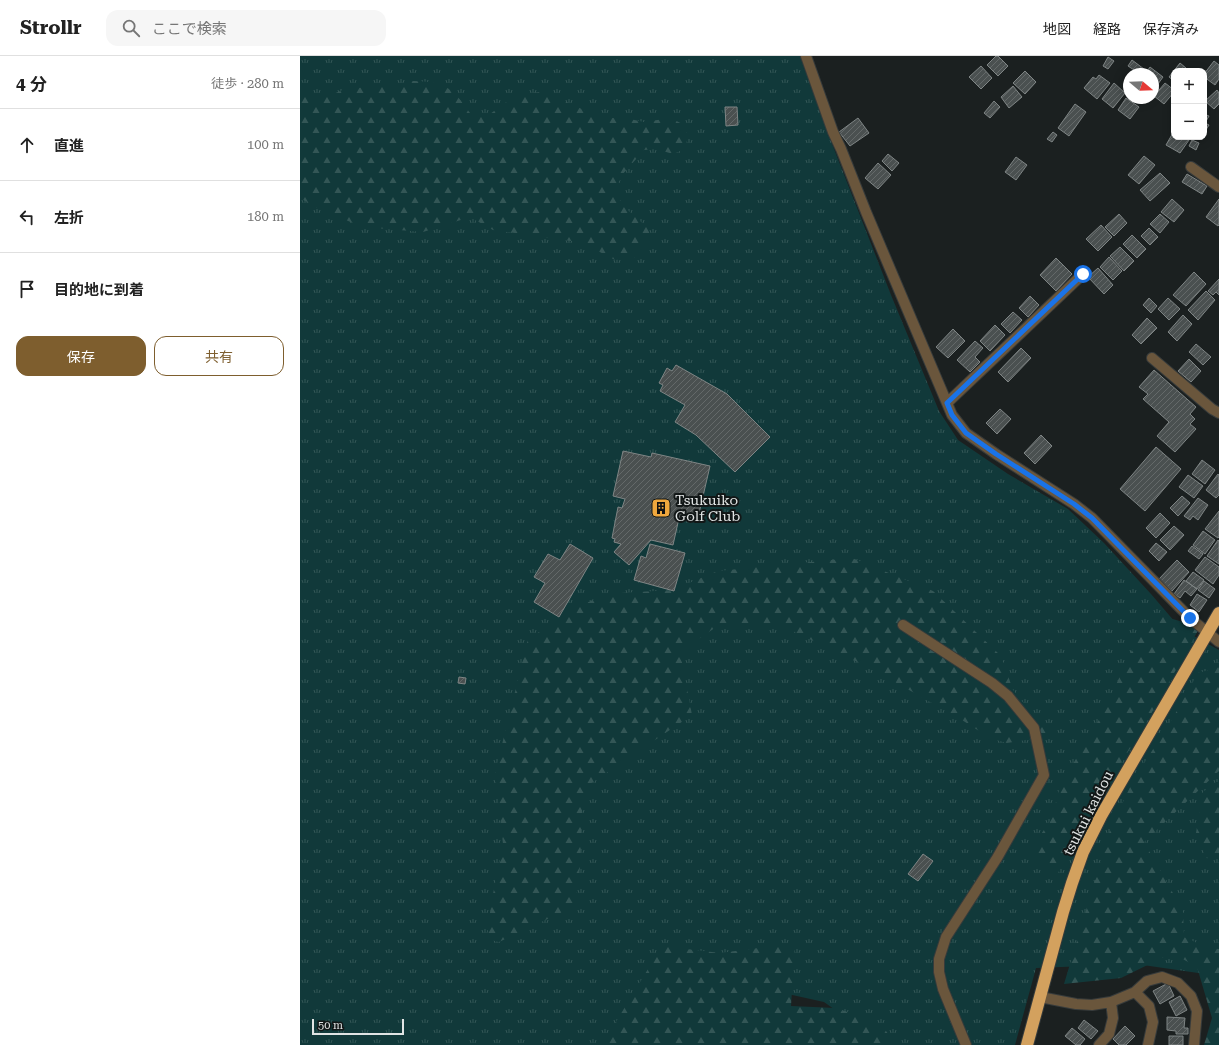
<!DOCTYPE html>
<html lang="ja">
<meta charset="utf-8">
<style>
:root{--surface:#fff;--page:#f6f6f6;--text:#222;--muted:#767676;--line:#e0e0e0;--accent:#7e5e2e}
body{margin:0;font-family:"Roboto Serif","Noto Sans JP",serif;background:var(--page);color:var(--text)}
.controls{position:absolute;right:12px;top:12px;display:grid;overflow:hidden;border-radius:8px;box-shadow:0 2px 10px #0003}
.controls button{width:36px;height:36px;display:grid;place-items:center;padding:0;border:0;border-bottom:1px solid var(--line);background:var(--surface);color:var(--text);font:20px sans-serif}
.compass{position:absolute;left:823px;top:12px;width:36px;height:36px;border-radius:50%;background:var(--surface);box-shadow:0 2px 10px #0003;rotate:109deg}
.scale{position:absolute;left:12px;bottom:10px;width:92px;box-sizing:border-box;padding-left:4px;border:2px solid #e1e4e4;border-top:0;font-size:11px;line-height:14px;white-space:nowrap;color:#e1e4e4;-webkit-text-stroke:3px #121717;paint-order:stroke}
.stop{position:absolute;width:12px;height:12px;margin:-9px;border:3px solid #1a73e8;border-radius:50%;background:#fff}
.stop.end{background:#1a73e8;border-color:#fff;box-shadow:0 1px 4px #0008}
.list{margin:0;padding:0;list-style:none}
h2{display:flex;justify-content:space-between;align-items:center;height:52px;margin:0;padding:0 16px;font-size:17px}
h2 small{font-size:13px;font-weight:400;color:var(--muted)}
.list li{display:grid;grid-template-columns:26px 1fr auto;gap:12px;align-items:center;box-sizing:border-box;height:72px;padding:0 16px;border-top:1px solid var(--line)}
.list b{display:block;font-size:15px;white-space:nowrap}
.list em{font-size:13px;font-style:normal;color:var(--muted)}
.actions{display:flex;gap:8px;padding:12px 16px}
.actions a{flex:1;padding:9px 0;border:1px solid var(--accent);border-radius:12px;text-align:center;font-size:14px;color:var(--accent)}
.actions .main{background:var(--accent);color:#fff}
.icon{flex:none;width:22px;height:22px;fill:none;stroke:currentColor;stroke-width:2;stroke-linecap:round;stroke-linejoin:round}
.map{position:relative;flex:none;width:919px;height:989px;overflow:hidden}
header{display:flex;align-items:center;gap:24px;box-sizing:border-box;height:56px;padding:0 20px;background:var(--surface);border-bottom:1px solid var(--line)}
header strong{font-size:19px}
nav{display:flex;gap:22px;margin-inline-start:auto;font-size:14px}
.search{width:280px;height:36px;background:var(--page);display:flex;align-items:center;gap:10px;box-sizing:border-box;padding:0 14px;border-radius:12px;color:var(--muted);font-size:15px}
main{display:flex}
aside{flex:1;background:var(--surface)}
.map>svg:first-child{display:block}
</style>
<header>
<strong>Strollr</strong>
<div class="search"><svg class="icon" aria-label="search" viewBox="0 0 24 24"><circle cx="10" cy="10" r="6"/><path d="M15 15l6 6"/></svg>ここで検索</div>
<nav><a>地図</a><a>経路</a><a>保存済み</a></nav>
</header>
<main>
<aside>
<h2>4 分<small>徒歩 · 280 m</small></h2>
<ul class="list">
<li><svg class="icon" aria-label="ahead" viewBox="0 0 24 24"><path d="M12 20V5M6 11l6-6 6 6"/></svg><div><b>直進</b></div><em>100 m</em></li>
<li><svg class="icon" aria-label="left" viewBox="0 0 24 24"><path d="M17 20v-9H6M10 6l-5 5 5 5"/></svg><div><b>左折</b></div><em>180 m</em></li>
<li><svg class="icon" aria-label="arrive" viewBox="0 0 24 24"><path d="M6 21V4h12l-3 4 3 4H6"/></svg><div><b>目的地に到着</b></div></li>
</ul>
<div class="actions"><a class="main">保存</a><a>共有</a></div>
</aside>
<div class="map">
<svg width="919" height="989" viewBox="0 0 919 989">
<defs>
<pattern id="grass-tufts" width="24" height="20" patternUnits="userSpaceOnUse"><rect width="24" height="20" fill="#11393a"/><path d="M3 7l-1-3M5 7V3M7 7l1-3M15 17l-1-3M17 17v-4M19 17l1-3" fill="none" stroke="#335656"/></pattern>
<pattern id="forest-firs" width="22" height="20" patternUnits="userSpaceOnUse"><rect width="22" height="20" fill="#11393a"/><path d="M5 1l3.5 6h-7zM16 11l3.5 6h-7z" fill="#335656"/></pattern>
<pattern id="building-hatch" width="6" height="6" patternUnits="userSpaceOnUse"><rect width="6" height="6" fill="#4a5050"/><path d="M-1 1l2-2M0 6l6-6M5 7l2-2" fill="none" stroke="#646969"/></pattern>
</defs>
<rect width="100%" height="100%" fill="#1b2020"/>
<path fill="url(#grass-tufts)" d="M 0,0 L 500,0 L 529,80 L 591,239 L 639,355 L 658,384 L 708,418 L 768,453 L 804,487 L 851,538 L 881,573 L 919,594 L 919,920 L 836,908 L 736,912 L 715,989 L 585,989 L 524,946 L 424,924 L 341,989 L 0,989 Z"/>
<path fill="url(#forest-firs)" d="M 109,25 C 122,25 137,25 149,33 C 157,38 165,50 170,57 L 190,58 L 216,39 L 241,36 L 264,45 L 284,54 L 309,62 L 325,62 L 344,66 L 371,62 L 384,69 L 388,80 L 385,93 L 373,98 L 356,93 L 344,94 L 322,119 L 315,135 L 323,150 L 349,173 L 350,183 L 334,202 L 315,204 L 296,194 L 278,186 L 193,174 L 170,161 L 123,176 L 63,171 L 21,154 L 0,142 L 0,32 L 1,36 L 15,42 L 31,39 L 45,33 L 69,31 L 91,31 Z
M 552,502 L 633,535 L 701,600 L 713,634 L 750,680 L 707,687 L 690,682 L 662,664 L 572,613 L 478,568 L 419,569 L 380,596 L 392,659 L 290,728 L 282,756 L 280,811 L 275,850 L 199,886 L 187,883 L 191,848 L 203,788 L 195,717 L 228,583 L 281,550 L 304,538 L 372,534 L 418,515 Z
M 859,559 L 900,571 L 838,681 L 793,747 L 757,819 L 729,796 L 752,762 L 760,730 L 803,657 L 843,570 Z
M 919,611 L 919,715 L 844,786 L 883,855 L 884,881 L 908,892 L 919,893 L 919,989 L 904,989 L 912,962 L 897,911 L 872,897 L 821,922 L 764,928 L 811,771 L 833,725 L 874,660 L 898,617 Z
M 916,726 L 919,726 L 919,803 L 906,802 L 896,777 L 903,736 Z
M 495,887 L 491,950 L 535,952 L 561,960 L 586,975 L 596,989 L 302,989 L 362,890 L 420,897 Z"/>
<path fill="url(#building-hatch)" stroke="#7f8585" d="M 696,0 L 698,0 L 708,10 L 698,20 L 687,9 Z
M 808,1 L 814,5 L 808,13 L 803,10 Z
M 832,4 L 844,13 L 840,18 L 828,10 Z
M 914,5 L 919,9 L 919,23 L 915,29 L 904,21 L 904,18 Z
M 880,7 L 886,12 L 883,15 L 874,15 L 874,25 L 869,21 Z
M 681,10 L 692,22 L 681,33 L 669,21 Z
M 850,11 L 863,21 L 853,35 L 853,18 L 845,18 Z
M 725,15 L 736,26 L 725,38 L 713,27 Z
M 799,19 L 810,27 L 797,43 L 784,32 L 793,21 L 796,23 Z
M 814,27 L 825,37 L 813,52 L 802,43 Z
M 865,27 L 874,34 L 874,36 L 864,48 L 854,40 Z
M 713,30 L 722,41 L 709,52 L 701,41 Z
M 917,34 L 919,37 L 919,48 L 914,53 L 905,45 Z
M 826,42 L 839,51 L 830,63 L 818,54 Z
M 694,45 L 700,51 L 690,62 L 684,57 Z
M 775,48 L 786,56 L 769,80 L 758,72 Z
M 425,51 L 437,51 L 438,69 L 426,70 Z
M 904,58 L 909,60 L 905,67 L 909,69 L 904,77 Z
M 558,62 L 569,77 L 550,90 L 539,76 Z
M 874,75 L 874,81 L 884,81 L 889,84 L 880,97 L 866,89 Z
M 753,76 L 757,79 L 752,86 L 747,83 Z
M 892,84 L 899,87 L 896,94 L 889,90 Z
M 588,98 L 599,107 L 592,115 L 582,105 Z
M 844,100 L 855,109 L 839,128 L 828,119 Z
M 716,101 L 727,109 L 716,124 L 705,116 Z
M 578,107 L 591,119 L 578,133 L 565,122 Z
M 860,117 L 870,127 L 850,145 L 840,134 Z
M 887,118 L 907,130 L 902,138 L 882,126 Z
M 872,143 L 884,154 L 874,166 L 861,156 Z
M 919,143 L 919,169 L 918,170 L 906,161 Z
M 819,158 L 827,167 L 814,180 L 805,171 Z
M 860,158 L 869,166 L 860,177 L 850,168 Z
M 801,169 L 812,181 L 798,195 L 786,183 Z
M 849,172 L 858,181 L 850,189 L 841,180 Z
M 832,179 L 846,193 L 837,202 L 823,188 Z
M 820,191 L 834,205 L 824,215 L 810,200 Z
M 809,201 L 822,215 L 813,224 L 800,211 Z
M 756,202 L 772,218 L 756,235 L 740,219 Z
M 798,212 L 813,229 L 804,238 L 788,221 Z
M 894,216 L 906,228 L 886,250 L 873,239 Z
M 919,223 L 919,239 L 916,236 L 913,239 L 908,235 Z
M 906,235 L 915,244 L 898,264 L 888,254 Z
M 730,240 L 739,249 L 728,261 L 719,252 Z
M 849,242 L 857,250 L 851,257 L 843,249 Z
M 868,242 L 880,253 L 869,264 L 858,253 Z
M 713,256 L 722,264 L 710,277 L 701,268 Z
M 883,259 L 892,268 L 877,285 L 868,276 Z
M 847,262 L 857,272 L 841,288 L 832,279 Z
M 695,269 L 705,279 L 690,295 L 680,285 Z
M 653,273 L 665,285 L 648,302 L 636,291 Z
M 675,285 L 683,292 L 675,301 L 680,306 L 670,316 L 657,304 Z
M 896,288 L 911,301 L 903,309 L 889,296 Z
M 721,292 L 731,302 L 708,326 L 698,316 Z
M 889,303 L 901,315 L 891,326 L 878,315 Z
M 376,309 L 427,338 L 470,381 L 435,416 L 396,379 L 375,366 L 385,349 L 360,335 L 363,329 L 359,327 L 367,312 L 372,315 Z
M 854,314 L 896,351 L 890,358 L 895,363 L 890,368 L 896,373 L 875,396 L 857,380 L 869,366 L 843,343 L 848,338 L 839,331 Z
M 700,353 L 711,363 L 697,378 L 686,367 Z
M 741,379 L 752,390 L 735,408 L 724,397 Z
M 856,391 L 881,413 L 845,455 L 820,433 Z
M 323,395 L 351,401 L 352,397 L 410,410 L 397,466 L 379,462 L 373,489 L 351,484 L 329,509 L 314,496 L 321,488 L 314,486 L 315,483 L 312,482 L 318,451 L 322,452 L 325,443 L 313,440 Z
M 902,404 L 915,414 L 905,428 L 892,418 Z
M 918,418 L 919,419 L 919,439 L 916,442 L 906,434 Z
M 888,419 L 903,430 L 894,442 L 879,431 Z
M 882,440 L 890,447 L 878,460 L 870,452 Z
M 898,442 L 908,449 L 898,464 L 893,460 L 890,464 L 884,460 Z
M 919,455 L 919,481 L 918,482 L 905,473 Z
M 860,457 L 870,467 L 856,482 L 846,472 Z
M 874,470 L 884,479 L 870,494 L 860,484 Z
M 903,475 L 915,484 L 905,498 L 893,489 Z
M 918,484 L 919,485 L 919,508 L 907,500 Z
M 856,487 L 867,496 L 859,505 L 849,495 Z
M 270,488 L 293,502 L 259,561 L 234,546 L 245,527 L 234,521 L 248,498 L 260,504 Z
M 350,488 L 385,497 L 374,535 L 334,524 L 341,500 L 346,502 Z
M 892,490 L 903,498 L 899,503 L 888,495 Z
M 905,501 L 919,511 L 919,519 L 913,528 L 895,514 Z
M 877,504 L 889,516 L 872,535 L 859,523 Z
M 893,516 L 904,524 L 897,533 L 886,525 Z
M 884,524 L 897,533 L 891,540 L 885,535 L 880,542 L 874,538 Z
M 904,525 L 915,533 L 909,542 L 898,534 Z
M 897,538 L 907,544 L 899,556 L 890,549 Z
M 159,621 L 166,622 L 165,628 L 158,627 Z
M 623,798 L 633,805 L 618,825 L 608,818 Z
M 868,927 L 874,940 L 860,948 L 853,935 Z
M 880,940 L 887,954 L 876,960 L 869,946 Z
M 867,961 L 885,962 L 884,972 L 888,972 L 888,978 L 876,978 L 876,975 L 867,974 Z
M 784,964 L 798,975 L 791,983 L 778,972 Z
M 825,970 L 835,980 L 826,989 L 819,989 L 813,983 Z
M 772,972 L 785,983 L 780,989 L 776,989 L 765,980 Z
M 869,980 L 883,980 L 883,989 L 869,989 Z"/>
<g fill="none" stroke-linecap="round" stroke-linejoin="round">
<g stroke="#373b3b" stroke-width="12">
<path id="minor" d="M 506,0 L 533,76 L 541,93 L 566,156 L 652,359 L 666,377 L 696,398 L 774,448 L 792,462 L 890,562 L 919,586
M 891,111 L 919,131
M 852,302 L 912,353 L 919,357
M 647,347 L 783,218
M 603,569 L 692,627 L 708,640 L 734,672 L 744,719 L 697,802 L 646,881 L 639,903 L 639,916 L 643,933 L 666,989
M 835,936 L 849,950 L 853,966 L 848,989
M 740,941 L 776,948 L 792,949 L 811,946 L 835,936 L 847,925 L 862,921 L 878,927 L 891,940 L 897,955 L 894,989
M 799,989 L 809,978 L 813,962 L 811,946"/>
</g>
<g stroke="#373b3b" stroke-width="14">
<path id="highway" d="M 727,989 L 763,856 L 772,827 L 783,796 L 801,760 L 919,557"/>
</g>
<use href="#minor" stroke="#6a563c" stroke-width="10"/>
<use href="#highway" stroke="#d3a15e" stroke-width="12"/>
</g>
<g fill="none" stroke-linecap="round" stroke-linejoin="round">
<path stroke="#1a73e8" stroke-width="5" d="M 783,218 L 647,347 L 652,359 L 666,377 L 696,398 L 774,448 L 792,462 L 890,562"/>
</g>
<defs>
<g id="building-square" transform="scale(1)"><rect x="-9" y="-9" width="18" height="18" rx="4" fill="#efa73d" stroke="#121717"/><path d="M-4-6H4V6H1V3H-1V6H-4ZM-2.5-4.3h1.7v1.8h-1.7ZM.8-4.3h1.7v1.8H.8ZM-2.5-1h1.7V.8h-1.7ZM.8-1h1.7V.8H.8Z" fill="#111"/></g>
</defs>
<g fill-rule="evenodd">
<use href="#building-square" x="361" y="452"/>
</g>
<g text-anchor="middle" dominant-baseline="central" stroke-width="4" stroke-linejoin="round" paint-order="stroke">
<g font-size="14" fill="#e1e4e4" stroke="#121717" text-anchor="start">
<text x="375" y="444">Tsukuiko<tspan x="375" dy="16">Golf Club</tspan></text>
</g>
<g font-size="14" fill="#e1e4e4" stroke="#121717">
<text transform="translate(788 757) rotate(-63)">tsukui kaidou</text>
</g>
</g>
</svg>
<div class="controls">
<button>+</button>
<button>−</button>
</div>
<svg class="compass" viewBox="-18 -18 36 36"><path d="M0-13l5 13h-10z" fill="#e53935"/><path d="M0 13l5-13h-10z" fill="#767676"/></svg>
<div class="scale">50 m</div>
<div class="stop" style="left:783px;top:218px"></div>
<div class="stop end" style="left:890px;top:562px"></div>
</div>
</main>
